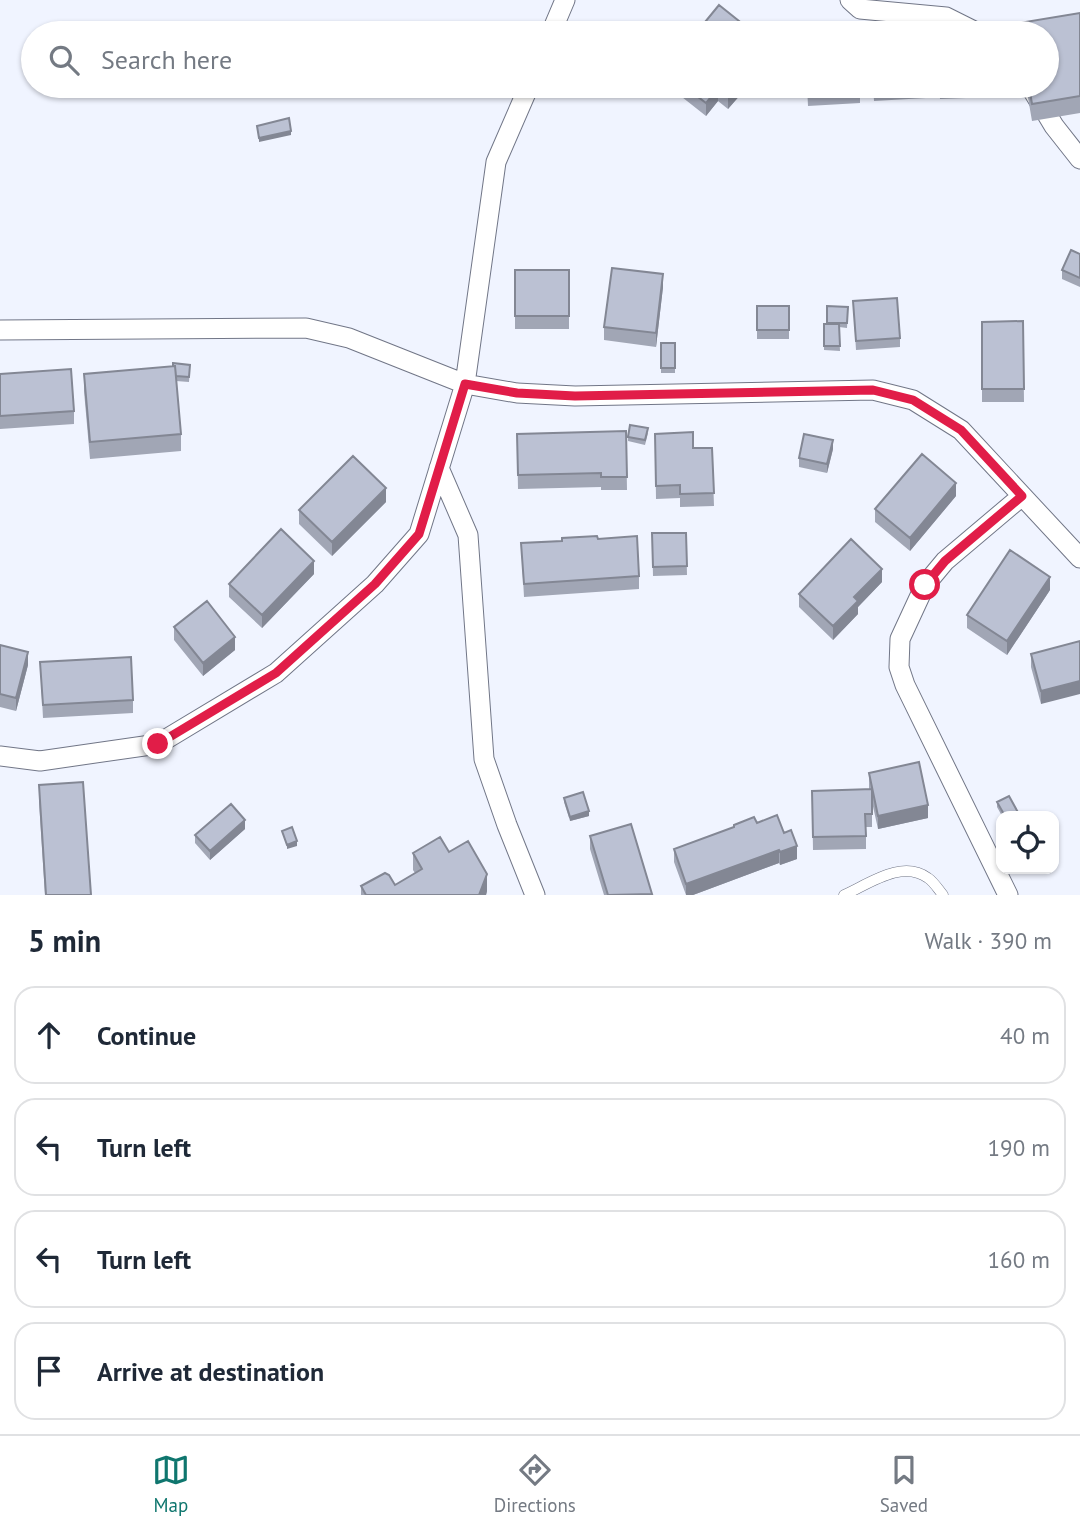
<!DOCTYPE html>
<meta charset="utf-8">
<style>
:root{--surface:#fff;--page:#f6f6f7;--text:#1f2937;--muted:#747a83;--line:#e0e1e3;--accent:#0f766e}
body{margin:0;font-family:"PT Sans",sans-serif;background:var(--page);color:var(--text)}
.controls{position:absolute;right:21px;bottom:21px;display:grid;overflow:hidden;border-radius:14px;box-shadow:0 2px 5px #0004}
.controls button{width:63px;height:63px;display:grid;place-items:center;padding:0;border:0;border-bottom:2px solid var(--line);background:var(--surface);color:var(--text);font:35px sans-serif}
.stop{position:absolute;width:21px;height:21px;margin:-16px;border:5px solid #e11d48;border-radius:50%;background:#fff}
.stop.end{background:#e11d48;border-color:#fff;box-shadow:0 2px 7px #0008}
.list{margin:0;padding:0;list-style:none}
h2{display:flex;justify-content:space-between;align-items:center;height:91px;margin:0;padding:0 28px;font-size:30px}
h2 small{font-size:23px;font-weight:400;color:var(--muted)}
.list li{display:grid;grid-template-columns:46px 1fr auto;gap:21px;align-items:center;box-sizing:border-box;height:98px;margin:0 14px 14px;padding:0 14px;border:2px solid var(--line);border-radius:21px}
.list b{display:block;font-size:26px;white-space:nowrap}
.list em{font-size:23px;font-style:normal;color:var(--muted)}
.icon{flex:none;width:38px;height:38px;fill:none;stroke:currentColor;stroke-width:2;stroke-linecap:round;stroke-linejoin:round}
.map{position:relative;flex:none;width:1080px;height:895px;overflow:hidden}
.search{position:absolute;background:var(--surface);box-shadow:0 2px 5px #0004;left:21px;right:21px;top:21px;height:77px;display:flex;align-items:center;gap:18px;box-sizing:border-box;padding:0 24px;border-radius:38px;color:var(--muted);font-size:26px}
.sheet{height:539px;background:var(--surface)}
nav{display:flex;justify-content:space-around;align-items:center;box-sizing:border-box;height:98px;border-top:2px solid var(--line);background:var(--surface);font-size:19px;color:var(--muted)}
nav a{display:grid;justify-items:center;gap:4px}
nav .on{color:var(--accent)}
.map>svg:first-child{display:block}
</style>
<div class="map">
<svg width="1080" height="895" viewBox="0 0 1080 895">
<rect width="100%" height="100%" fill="#f0f4ff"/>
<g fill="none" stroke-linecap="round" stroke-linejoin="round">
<g stroke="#717687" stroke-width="11">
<path id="lane" d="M 844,895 C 869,884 902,859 928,878 C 934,882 938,889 943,895"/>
</g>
<g stroke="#717687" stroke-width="21">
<path id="street" d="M 850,0 L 860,9 L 946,17 L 978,33
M 551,33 L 565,0
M 1030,86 L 1054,126 L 1080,159
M 0,330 L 306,328 L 349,338 L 465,384 L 517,393 L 575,396 L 873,390 L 913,400 L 961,430 L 1080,558
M 439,468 L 468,535 L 484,759 L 507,825 L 535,895
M 0,756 L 40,761 L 158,744 L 276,673 L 375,584 L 419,534 L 465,384 L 496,162 L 529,86
M 1008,895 L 905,685 L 899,667 L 900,639 L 925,585 L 945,561 L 1022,496"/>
</g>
<use href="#lane" stroke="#fff" stroke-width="10"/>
<use href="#street" stroke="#fff" stroke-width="19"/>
</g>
<path fill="#a1a6b5" d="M 1080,13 L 1080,113 L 1032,121 L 1026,86 L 1047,86 L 1047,33 L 1019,33 L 1019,23 Z
M 668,86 L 748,86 L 728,109 L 718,101 L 706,116 Z
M 807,86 L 860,86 L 860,103 L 808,106 Z
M 873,86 L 926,86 L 926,98 L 874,101 Z
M 939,86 L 992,86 L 992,97 L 940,99 Z
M 1080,254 L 1080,287 L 1062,279 L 1062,270 Z
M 515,270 L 569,270 L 569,329 L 515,329 Z
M 663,287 L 656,347 L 604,340 L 604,327 Z
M 853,301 L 900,338 L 900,347 L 856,350 Z
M 757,306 L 789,306 L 789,339 L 757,339 Z
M 827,306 L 848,307 L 847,328 L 839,327 L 840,351 L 824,350 L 824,324 L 827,324 Z
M 1023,321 L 1024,402 L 982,402 L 982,322 Z
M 661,343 L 675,343 L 675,373 L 661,373 Z
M 190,365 L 189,382 L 176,381 L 181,434 L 181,451 L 90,459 L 84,391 L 84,374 Z
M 0,374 L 74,411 L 74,424 L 0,429 Z
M 626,431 L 627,490 L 601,490 L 601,487 L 518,489 L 517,434 Z
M 648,433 L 645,445 L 628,441 L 628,437 Z
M 655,434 L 693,448 L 712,448 L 714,506 L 680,507 L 680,498 L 656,499 Z
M 833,449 L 827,473 L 799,467 L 799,458 Z
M 956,496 L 910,551 L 875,522 L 875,509 Z
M 386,502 L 332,556 L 299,524 L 299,510 Z
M 652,533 L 686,533 L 687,575 L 653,576 Z
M 598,539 L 639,576 L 639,589 L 524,597 L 521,543 Z
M 314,574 L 262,628 L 229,597 L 229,584 Z
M 882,582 L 858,607 L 858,614 L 833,640 L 799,607 L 799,594 Z
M 1050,590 L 1007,655 L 967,628 L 967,615 Z
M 174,627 L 235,650 L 203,676 L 174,640 Z
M 1080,641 L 1041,704 L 1031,667 L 1031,654 Z
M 0,645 L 28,665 L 16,711 L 0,707 Z
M 40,662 L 133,700 L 133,713 L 43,718 Z
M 869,773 L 928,818 L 878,829 L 872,802 L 872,827 L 866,827 L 866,849 L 813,850 L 812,791 L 869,789 Z
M 39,785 L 91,895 L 45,895 L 39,802 Z
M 564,798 L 589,816 L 570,821 L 564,802 Z
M 997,802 L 1020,816 L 1002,816 L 997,807 Z
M 757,823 L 784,833 L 797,859 L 780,865 L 779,863 L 693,895 L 686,895 L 674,862 L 674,849 L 734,827 L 734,825 Z
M 245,829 L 210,860 L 195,843 L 195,835 Z
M 590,836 L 652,895 L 604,895 L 590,849 Z
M 449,852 L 487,891 L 486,895 L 361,895 L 361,886 L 395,885 L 415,873 L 413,870 L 413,853 Z"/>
<path fill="#838794" d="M 737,86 L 748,86 L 728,109 L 728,96 Z
M 718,88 L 718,101 L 706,116 L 706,103 Z
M 291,131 L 291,135 L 259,142 L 259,138 Z
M 663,274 L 663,287 L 656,347 L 656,333 Z
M 833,440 L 833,449 L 827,473 L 827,464 Z
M 956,483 L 956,496 L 910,551 L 910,538 Z
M 386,488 L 386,502 L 332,556 L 332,542 Z
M 314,561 L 314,574 L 262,628 L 262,615 Z
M 882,569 L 882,582 L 858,607 L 858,614 L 833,640 L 833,626 L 854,597 Z
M 1050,577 L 1050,590 L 1007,655 L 1007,641 Z
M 235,637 L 235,650 L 203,676 L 203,663 Z
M 28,652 L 28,665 L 16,711 L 16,698 Z
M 1080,681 L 1080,694 L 1041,704 L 1041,691 Z
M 928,805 L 928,818 L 878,829 L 878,816 Z
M 589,811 L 589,816 L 570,821 L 570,817 Z
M 245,820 L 245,829 L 210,860 L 210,851 Z
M 297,841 L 297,846 L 287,849 L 287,845 Z
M 797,846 L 797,859 L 780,865 L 780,852 Z
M 779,850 L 779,863 L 693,895 L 686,895 L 686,884 Z
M 487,874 L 487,891 L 486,895 L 478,895 Z"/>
<path fill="#bbc1d3" stroke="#838794" stroke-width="2" d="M 719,5 L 754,33 L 696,33 Z
M 1080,13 L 1080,96 L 1032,104 L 1029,86 L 1047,86 L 1047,33 L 1020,33 L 1019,23 Z
M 684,86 L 737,86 L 728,96 L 718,88 L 706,103 Z
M 808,86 L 860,86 L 860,90 L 808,93 Z
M 874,86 L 915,86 L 874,87 Z
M 289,118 L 291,131 L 259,138 L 257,126 Z
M 1071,250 L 1080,254 L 1080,278 L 1062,270 Z
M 612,268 L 663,274 L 656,333 L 604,327 Z
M 515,270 L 569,270 L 569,316 L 515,316 Z
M 897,298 L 900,338 L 856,341 L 853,301 Z
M 757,306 L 789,306 L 789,330 L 757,330 Z
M 827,306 L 848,307 L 847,323 L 827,323 Z
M 1023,321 L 1024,389 L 982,389 L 982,322 Z
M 824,324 L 839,324 L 840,346 L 824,346 Z
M 661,343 L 675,343 L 675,368 L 661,368 Z
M 173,363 L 190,365 L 189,377 L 176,376 L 175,366 L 173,366 Z
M 175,366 L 181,434 L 90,442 L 84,374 Z
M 71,369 L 74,411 L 0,416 L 0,374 Z
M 630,425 L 648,428 L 645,440 L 628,437 Z
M 626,431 L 627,477 L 601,477 L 601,473 L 518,475 L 517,434 Z
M 693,432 L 693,448 L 712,448 L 714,493 L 680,494 L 680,485 L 656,486 L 655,434 Z
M 804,434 L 833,440 L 827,464 L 799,458 Z
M 922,454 L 956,483 L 910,538 L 875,509 Z
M 353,456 L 386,488 L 332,542 L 299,510 Z
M 281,529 L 314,561 L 262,615 L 229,584 Z
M 652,533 L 686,533 L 687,566 L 653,567 Z
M 597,536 L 598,539 L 637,536 L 639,576 L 524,584 L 521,543 L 562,541 L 562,538 Z
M 851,539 L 882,569 L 854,597 L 858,601 L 833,626 L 799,594 Z
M 1010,550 L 1050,577 L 1007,641 L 967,615 Z
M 207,601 L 235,637 L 203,663 L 174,627 Z
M 1080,641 L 1080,681 L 1041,691 L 1031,654 Z
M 0,645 L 28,652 L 16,698 L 0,694 Z
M 131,657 L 133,700 L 43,705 L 40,662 Z
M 919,762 L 928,805 L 878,816 L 869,773 Z
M 83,782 L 91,895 L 46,895 L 39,785 Z
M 872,789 L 872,814 L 865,814 L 866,836 L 813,837 L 812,791 Z
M 583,792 L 589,811 L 570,817 L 564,798 Z
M 1009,796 L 1020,816 L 1005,816 L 997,802 Z
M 231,804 L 245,820 L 210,851 L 195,835 Z
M 777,815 L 784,833 L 791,830 L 797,846 L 780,852 L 779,850 L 686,884 L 674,849 L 734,827 L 734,825 L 754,817 L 757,823 Z
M 631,824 L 652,894 L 608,895 L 590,836 Z
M 292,827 L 297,841 L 287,845 L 282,831 Z
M 440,837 L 449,852 L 468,841 L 487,874 L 479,895 L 366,895 L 361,886 L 385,873 L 389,875 L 395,885 L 422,869 L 413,853 Z"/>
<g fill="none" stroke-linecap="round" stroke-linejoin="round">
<path stroke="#e11d48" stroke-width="9" d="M 158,744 L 276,673 L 375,584 L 419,534 L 465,384 L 517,393 L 575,396 L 873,390 L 913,400 L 961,430 L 1022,496 L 945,561 L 925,585"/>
</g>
</svg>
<div class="controls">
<button><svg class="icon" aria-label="locate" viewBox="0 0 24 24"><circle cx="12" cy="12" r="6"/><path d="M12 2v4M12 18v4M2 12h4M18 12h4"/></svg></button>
</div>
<div class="stop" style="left:925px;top:585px"></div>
<div class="stop end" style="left:158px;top:744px"></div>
<div class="search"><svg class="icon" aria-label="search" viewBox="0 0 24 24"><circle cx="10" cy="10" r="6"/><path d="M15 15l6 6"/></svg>Search here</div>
</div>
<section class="sheet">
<h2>5 min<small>Walk · 390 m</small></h2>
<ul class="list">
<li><svg class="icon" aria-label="ahead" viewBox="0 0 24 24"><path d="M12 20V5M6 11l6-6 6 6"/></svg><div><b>Continue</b></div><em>40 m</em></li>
<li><svg class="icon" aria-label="left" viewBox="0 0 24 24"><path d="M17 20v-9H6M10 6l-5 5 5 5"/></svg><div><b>Turn left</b></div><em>190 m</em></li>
<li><svg class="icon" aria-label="left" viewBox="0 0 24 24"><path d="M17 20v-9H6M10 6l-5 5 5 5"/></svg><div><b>Turn left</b></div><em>160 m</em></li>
<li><svg class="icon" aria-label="arrive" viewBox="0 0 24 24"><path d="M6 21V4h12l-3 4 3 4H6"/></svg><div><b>Arrive at destination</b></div></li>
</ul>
</section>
<nav>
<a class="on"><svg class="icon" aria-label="map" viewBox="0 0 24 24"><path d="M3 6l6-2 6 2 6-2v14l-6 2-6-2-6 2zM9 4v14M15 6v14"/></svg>Map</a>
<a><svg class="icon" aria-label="directions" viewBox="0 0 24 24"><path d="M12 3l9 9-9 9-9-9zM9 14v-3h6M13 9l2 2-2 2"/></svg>Directions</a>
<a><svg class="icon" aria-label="saved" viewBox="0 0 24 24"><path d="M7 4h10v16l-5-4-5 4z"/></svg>Saved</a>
</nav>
